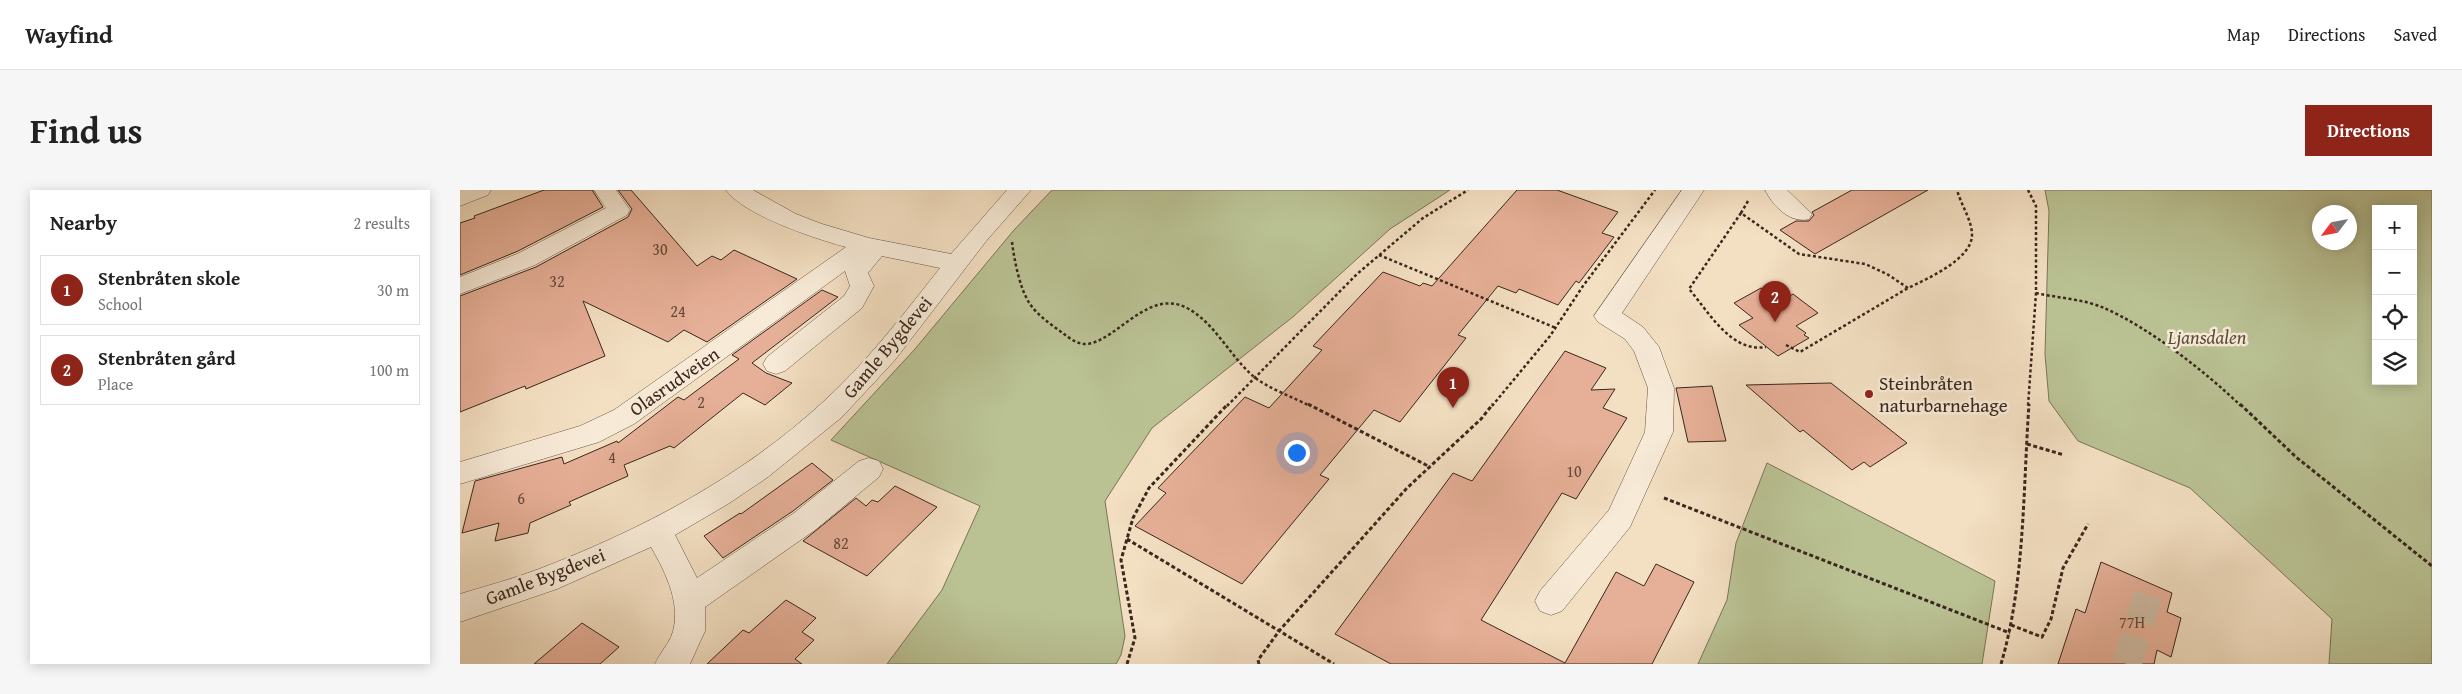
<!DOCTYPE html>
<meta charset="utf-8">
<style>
:root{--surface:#fff;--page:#f6f6f6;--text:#222;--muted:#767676;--line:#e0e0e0;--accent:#8f2418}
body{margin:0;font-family:"Gentium Book Plus",serif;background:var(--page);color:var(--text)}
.controls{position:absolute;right:15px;top:15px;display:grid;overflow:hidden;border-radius:0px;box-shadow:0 2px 12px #0003}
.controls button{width:45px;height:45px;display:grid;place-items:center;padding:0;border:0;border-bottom:1px solid var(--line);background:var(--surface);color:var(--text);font:25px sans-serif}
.compass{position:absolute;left:1852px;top:15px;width:45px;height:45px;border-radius:50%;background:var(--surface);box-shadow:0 2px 12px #0003;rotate:238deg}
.you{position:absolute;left:836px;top:262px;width:18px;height:18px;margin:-12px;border:4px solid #fff;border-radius:50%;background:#1a73e8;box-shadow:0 0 0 8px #1a73e833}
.badge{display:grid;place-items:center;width:32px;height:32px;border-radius:50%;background:var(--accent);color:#fff;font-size:16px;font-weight:700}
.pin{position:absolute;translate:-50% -41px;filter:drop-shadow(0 1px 2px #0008)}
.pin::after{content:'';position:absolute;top:26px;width:18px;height:15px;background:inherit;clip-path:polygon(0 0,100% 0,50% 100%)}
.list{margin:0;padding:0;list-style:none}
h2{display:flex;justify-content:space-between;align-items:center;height:65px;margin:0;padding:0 20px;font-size:21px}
h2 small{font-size:16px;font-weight:400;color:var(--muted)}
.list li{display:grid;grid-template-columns:32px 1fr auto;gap:15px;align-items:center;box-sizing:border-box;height:70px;margin:0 10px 10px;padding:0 10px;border:1px solid var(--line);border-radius:0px}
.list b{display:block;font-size:19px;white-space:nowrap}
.list p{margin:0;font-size:16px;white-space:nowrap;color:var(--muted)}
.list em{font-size:16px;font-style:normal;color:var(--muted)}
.icon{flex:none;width:28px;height:28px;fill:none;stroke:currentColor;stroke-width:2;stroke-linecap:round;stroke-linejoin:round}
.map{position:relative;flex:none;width:1972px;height:474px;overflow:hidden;border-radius:0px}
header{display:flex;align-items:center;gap:30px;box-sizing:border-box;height:70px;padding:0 25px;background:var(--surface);border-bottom:1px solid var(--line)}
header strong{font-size:24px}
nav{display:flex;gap:28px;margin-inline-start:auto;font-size:18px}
.intro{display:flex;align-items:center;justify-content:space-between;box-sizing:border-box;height:120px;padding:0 30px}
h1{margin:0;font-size:35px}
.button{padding:12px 22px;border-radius:0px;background:var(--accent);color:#fff;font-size:18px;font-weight:700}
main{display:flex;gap:30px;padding:0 30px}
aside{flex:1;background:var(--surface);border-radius:0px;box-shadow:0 2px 12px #0003}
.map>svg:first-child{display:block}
</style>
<header>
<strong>Wayfind</strong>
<nav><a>Map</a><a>Directions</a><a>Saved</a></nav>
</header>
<div class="intro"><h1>Find us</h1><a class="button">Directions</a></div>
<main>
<aside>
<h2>Nearby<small>2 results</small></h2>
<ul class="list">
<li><span class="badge">1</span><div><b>Stenbråten skole</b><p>School</p></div><em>30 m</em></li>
<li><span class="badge">2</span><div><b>Stenbråten gård</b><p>Place</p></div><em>100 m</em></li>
</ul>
</aside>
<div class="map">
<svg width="1972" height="474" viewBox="0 0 1972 474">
<rect width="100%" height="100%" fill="#f3dfc2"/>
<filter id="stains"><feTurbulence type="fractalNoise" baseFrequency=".004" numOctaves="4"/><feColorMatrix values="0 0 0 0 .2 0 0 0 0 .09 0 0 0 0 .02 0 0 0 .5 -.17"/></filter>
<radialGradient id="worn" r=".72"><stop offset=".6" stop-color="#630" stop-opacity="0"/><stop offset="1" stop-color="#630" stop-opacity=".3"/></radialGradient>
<path fill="#bac294" stroke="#7a7458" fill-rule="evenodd" d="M 592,0 L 990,0 L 930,39 L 834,126 L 692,238 L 645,311 L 665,446 L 661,465 L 656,474 L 427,474 L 482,400 L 520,316 L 371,250 L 455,159 L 554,40 Z
M 1585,0 L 1972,0 L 1972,474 L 1869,474 L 1872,429 L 1730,298 L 1618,251 L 1589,211 L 1585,164 L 1589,21 ZM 1916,19 L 1953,19 L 1953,191 L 1916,191 ZM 1890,22 L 1890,52 L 1860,52 L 1860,22 Z
M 1307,273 L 1535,391 L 1522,474 L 1238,474 L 1267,410 L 1276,353 Z"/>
<path fill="#e6af97" stroke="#3a271d" d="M 84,0 L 132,0 L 143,17 L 58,61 L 0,85 L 0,33 L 15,28 L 14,26 Z
M 158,0 L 171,0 L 237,76 L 252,66 L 261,70 L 274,60 L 337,89 L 247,152 L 224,140 L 208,152 L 123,111 L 145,166 L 66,199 L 65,196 L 0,222 L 0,106 L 76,77 L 168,27 L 172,19 Z
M 1057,0 L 1097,0 L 1158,22 L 1142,43 L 1154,47 L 1119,93 L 1116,91 L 1098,115 L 1059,99 L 1056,103 L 1038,96 L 998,145 L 1006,148 L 940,232 L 914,220 L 860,285 L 869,289 L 782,394 L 675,336 L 706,303 L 698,298 L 785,207 L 809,218 L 862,160 L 853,156 L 923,82 L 960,96 L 963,93 L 972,96 Z
M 1392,0 L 1468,0 L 1355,64 L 1320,40 L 1336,31 L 1349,31 L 1354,25 L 1352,22 Z
M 1301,98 L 1320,112 L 1333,104 L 1358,123 L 1336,136 L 1346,143 L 1344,145 L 1349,148 L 1318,166 L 1279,135 L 1293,128 L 1274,113 Z
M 362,100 L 378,107 L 292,173 L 306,183 L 332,193 L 305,215 L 283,203 L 214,258 L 210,256 L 164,275 L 168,286 L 109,312 L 111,315 L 70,333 L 68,343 L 35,351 L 39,333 L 2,343 L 15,291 L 102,267 L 104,274 L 157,251 L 158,253 L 218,207 L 224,210 L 279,169 L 272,165 Z
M 1105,161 L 1146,178 L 1131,200 L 1155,199 L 1143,218 L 1167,228 L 1116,309 L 1102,303 L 1021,430 L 1105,473 L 1156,382 L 1184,396 L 1196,374 L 1234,392 L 1192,474 L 931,474 L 875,444 L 993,283 L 1012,291 Z
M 1371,193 L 1447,253 L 1410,277 L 1404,272 L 1392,280 L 1343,240 L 1340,242 L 1286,195 Z
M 1252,196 L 1266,251 L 1228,252 L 1216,198 Z
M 352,273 L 373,290 L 333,321 L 263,368 L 244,346 L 280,323 L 281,324 Z
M 435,296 L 477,317 L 407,386 L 343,351 L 396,308 L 406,316 L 412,310 L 418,312 Z
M 1641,372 L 1712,403 L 1707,422 L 1721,428 L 1711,467 L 1697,460 L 1694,474 L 1598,474 L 1616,419 L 1625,423 Z
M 326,410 L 356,428 L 342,442 L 354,450 L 335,469 L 342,474 L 247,474 L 283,440 L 289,443 Z
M 122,433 L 159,457 L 140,474 L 74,474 Z"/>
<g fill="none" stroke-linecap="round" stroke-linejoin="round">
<path stroke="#cebaa1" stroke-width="29" stroke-dasharray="29 15" stroke-linecap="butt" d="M 1667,474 L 1688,405"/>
<g stroke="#685546" stroke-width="1">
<path id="minor" d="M 0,0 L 31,0 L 28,5 L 0,16 Z
M 134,0 L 156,0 L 170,20 L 167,25 L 75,75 L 0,104 L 0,87 L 59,63 L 146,18 Z
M 266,0 L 293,0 L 336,24 L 362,34 L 409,48 L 491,64 L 547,0 L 571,0 L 527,50 L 435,170 L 382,227 L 308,287 L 268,314 L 215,345 L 237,388 L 334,323 L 399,271 L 409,268 L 419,271 L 423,279 L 419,287 L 355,340 L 245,417 L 245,441 L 230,474 L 195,474 C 199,464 207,456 211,447 C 223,417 206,383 191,357 L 97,399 L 0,432 L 0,404 C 26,396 53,389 79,379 C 181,340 282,287 363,212 C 407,172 443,125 480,78 L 422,66 L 408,83 L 414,96 L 402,118 L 325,181 L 316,184 L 307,181 L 303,174 L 307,167 L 384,106 L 390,96 L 385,81 L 174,234 L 139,252 L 0,294 L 0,272 L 120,236 L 154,220 L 386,57 C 356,49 283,25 266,0 Z
M 1222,0 L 1244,0 L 1162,123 L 1183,137 L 1199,157 L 1214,198 L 1213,242 L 1170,337 L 1102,421 L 1091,425 L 1080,421 L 1075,411 L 1080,401 L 1149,320 L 1185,242 L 1188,198 L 1174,161 L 1165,149 L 1138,132 L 1134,126 Z
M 1305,0 L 1327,0 L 1352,24 L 1349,29 C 1330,34 1313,16 1305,0 Z"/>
</g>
<path stroke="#3a271d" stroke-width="2.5" stroke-dasharray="3 2.5" stroke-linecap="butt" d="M 1568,0 L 1576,16 L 1576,103 L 1568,216
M 1288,11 L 1281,23 L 1339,64 L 1405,74 L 1427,84 L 1448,98 C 1467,89 1512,69 1512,45 C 1512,30 1501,15 1497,0
M 1281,23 L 1229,99 C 1249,122 1271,163 1306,157
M 552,52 C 554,69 560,100 570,114 C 578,126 592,135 604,144 C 611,149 618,155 628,154 C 658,149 689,98 727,118 C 754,132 770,166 793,186 C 807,198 833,207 850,216
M 919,65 L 1096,138
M 1576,103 C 1597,108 1624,109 1644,118 C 1688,137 1746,182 1781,216
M 1326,155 L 1340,162 L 1448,98
M 767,216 L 897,84 L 963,28 L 1008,0
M 1032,216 L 1090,146 L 1123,96 L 1195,0"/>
<path stroke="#3a271d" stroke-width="3" stroke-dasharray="4 2.5" stroke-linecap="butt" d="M 848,214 L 970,277
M 1780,214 L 1836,267 L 1972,376
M 1567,254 L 1604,265
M 1204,308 L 1550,443
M 667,349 L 874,474
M 1551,435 L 1582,447 L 1591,429 L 1603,378 L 1628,334
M 667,474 L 675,448 L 661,370 L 673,328 L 689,298 L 768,214
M 799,474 L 798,470 L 819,441 L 947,298 L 1021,229 L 1033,214
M 1541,474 C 1565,393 1563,299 1569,214"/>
<use href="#minor" fill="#f7ead7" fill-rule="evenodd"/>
</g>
<circle fill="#8f2418" stroke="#f7ead7" stroke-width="2" cx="1409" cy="204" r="5"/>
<g text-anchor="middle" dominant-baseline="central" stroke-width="5" stroke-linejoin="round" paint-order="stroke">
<g font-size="16" fill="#65493c">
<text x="200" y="59">30</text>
<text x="97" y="91">32</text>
<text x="218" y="121">24</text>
<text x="241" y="212">2</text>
<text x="152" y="267">4</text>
<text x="1114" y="281">10</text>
<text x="61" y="308">6</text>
<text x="381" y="353">82</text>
<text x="1672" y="432">77H</text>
</g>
<g font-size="19" font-style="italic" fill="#5a4e3b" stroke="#f7ead7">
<text x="1747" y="147">Ljansdalen</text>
</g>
<g font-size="19" fill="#3a271d" stroke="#f7ead7">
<text transform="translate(427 157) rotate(-50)">Gamle Bygdevei</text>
<text transform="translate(214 191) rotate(-35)">Olasrudveien</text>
<text transform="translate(85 386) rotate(-21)">Gamle Bygdevei</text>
</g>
<g font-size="19" fill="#3a271d" stroke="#f7ead7" text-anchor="start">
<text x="1419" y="193">Steinbråten<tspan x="1419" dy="22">naturbarnehage</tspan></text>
</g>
</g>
<rect width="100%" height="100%" filter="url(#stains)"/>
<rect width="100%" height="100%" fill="url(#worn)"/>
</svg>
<div class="controls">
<button>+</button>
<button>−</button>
<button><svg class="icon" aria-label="locate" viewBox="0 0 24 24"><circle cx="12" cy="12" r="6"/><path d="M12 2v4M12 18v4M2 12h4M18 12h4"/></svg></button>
<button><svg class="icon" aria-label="layers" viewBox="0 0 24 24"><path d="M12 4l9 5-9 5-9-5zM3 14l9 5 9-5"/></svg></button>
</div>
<svg class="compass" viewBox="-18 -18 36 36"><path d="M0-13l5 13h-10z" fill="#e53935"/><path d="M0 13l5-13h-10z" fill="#767676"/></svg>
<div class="you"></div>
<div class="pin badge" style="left:993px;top:218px">1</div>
<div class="pin badge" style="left:1315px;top:132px">2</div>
</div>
</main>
